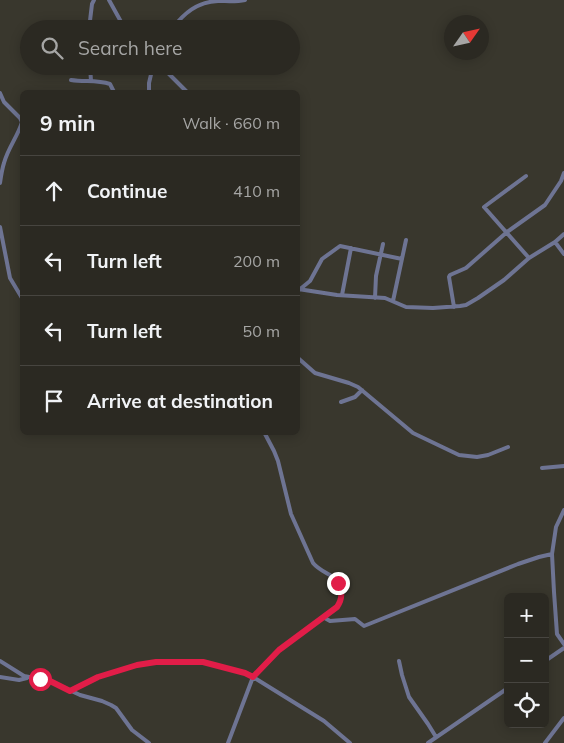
<!DOCTYPE html>
<meta charset="utf-8">
<style>
:root{--surface:#2b2922;--page:#33312a;--text:#f1f3f6;--muted:#a6a6a5;--line:#474540}
body{margin:0;font-family:Mulish,sans-serif;background:var(--page);color:var(--text)}
.controls{position:absolute;right:15px;bottom:15px;display:grid;overflow:hidden;border-radius:8px;box-shadow:0 2px 12px #0003}
.controls button{width:45px;height:45px;display:grid;place-items:center;padding:0;border:0;border-bottom:1px solid var(--line);background:var(--surface);color:var(--text);font:25px sans-serif}
.compass{position:absolute;left:444px;top:15px;width:45px;height:45px;border-radius:50%;background:var(--surface);box-shadow:0 2px 12px #0003;rotate:56deg}
.stop{position:absolute;width:15px;height:15px;margin:-11px;border:4px solid #e11d48;border-radius:50%;background:#fff}
.stop.end{background:#e11d48;border-color:#fff;box-shadow:0 1px 5px #0008}
.list{margin:0;padding:0;list-style:none}
h2{display:flex;justify-content:space-between;align-items:center;height:65px;margin:0;padding:0 20px;font-size:21px}
h2 small{font-size:16px;font-weight:400;color:var(--muted)}
.list li{display:grid;grid-template-columns:32px 1fr auto;gap:15px;align-items:center;box-sizing:border-box;height:70px;padding:0 20px;border-top:1px solid var(--line)}
.list b{display:block;font-size:19px;white-space:nowrap}
.list em{font-size:16px;font-style:normal;color:var(--muted)}
.icon{flex:none;width:28px;height:28px;fill:none;stroke:currentColor;stroke-width:2;stroke-linecap:round;stroke-linejoin:round}
.map{position:relative;flex:none;width:564px;height:743px;overflow:hidden}
.search{position:absolute;background:var(--surface);box-shadow:0 2px 12px #0003;left:20px;top:20px;width:280px;height:55px;display:flex;align-items:center;gap:12px;box-sizing:border-box;padding:0 18px;border-radius:28px;color:var(--muted);font-size:19px}
.panel{position:absolute;background:var(--surface);box-shadow:0 2px 12px #0003;left:20px;top:90px;width:280px;height:345px;border-radius:8px}
.map>svg:first-child{display:block}
</style>
<div class="map">
<svg width="564" height="743" viewBox="0 0 564 743">
<rect width="100%" height="100%" fill="#39372d"/>
<g fill="none" stroke-linecap="round" stroke-linejoin="round">
<path stroke="#6e7493" stroke-width="4" d="M 109,0 L 125,29
M 89,29 L 92,4 L 94,0
M 172,29 C 184,13 197,2 218,1 C 227,1 236,2 245,0
M 90,66 L 91,81
M 161,66 L 187,92
M 71,80 C 85,82 97,80 110,84 L 114,92
M 149,92 L 149,83 L 153,66
M 0,93 L 4,102 L 20,118 L 22,122 C 18,136 8,148 4,163 C 2,169 1,176 0,183
M 526,176 L 484,207 L 529,258
M 0,227 L 10,278 L 22,298
M 555,242 L 564,234
M 298,289 L 337,295 L 385,298 L 406,307 L 433,308 L 460,306 L 466,305 L 478,298 L 504,280 L 529,258 L 555,242 L 564,254
M 299,290 L 310,281 L 322,259 L 340,246 L 402,259
M 342,295 L 351,248
M 375,298 L 376,276 L 383,244
M 393,301 L 406,240
M 454,307 L 449,277 L 450,275 L 466,268 L 507,232 L 545,205 L 561,181 L 564,173
M 298,358 L 315,373 L 349,383 L 358,387 L 413,433 L 459,455 L 477,457 L 488,455 L 508,447
M 341,402 L 355,397 L 362,390
M 542,468 L 564,466
M 564,510 L 556,527 L 552,554 L 554,592 L 557,634 L 564,644
M 323,617 L 330,621 L 355,619 L 364,626 L 518,564 L 539,557 L 552,554
M 0,661 L 24,676 L 50,681 L 80,695 L 102,701 L 111,705 L 116,708 L 132,730 L 149,743
M 399,661 L 402,675 L 409,697 L 428,724 L 436,737
M 545,661 L 564,648
M 0,677 L 19,680 L 27,678
M 70,691 L 98,677 L 137,665 L 156,662 L 203,662 L 245,673 L 253,677 L 324,721 L 350,743
M 228,743 L 253,677 L 279,650 L 337,607 C 345,595 341,583 330,575 C 323,571 318,569 313,563 L 291,514 L 278,461 L 274,451 L 264,432
M 428,743 L 508,688
M 545,743 L 564,718"/>
</g>
<g fill="none" stroke-linecap="round" stroke-linejoin="round">
<path stroke="#e11d48" stroke-width="6" d="M 40,679 L 50,681 L 70,691 L 98,677 L 137,665 L 156,662 L 203,662 L 245,673 L 253,677 L 279,650 L 337,607 C 343,598 342,592 338,583"/>
</g>
</svg>
<div class="controls">
<button>+</button>
<button>−</button>
<button><svg class="icon" aria-label="locate" viewBox="0 0 24 24"><circle cx="12" cy="12" r="6"/><path d="M12 2v4M12 18v4M2 12h4M18 12h4"/></svg></button>
</div>
<svg class="compass" viewBox="-18 -18 36 36"><path d="M0-13l5 13h-10z" fill="#e53935"/><path d="M0 13l5-13h-10z" fill="#a6a6a5"/></svg>
<div class="stop" style="left:40px;top:679px"></div>
<div class="stop end" style="left:338px;top:583px"></div>
<div class="search"><svg class="icon" aria-label="search" viewBox="0 0 24 24"><circle cx="10" cy="10" r="6"/><path d="M15 15l6 6"/></svg>Search here</div>
<section class="panel">
<h2>9 min<small>Walk · 660 m</small></h2>
<ul class="list">
<li><svg class="icon" aria-label="ahead" viewBox="0 0 24 24"><path d="M12 20V5M6 11l6-6 6 6"/></svg><div><b>Continue</b></div><em>410 m</em></li>
<li><svg class="icon" aria-label="left" viewBox="0 0 24 24"><path d="M17 20v-9H6M10 6l-5 5 5 5"/></svg><div><b>Turn left</b></div><em>200 m</em></li>
<li><svg class="icon" aria-label="left" viewBox="0 0 24 24"><path d="M17 20v-9H6M10 6l-5 5 5 5"/></svg><div><b>Turn left</b></div><em>50 m</em></li>
<li><svg class="icon" aria-label="arrive" viewBox="0 0 24 24"><path d="M6 21V4h12l-3 4 3 4H6"/></svg><div><b>Arrive at destination</b></div></li>
</ul>
</section>
</div>
